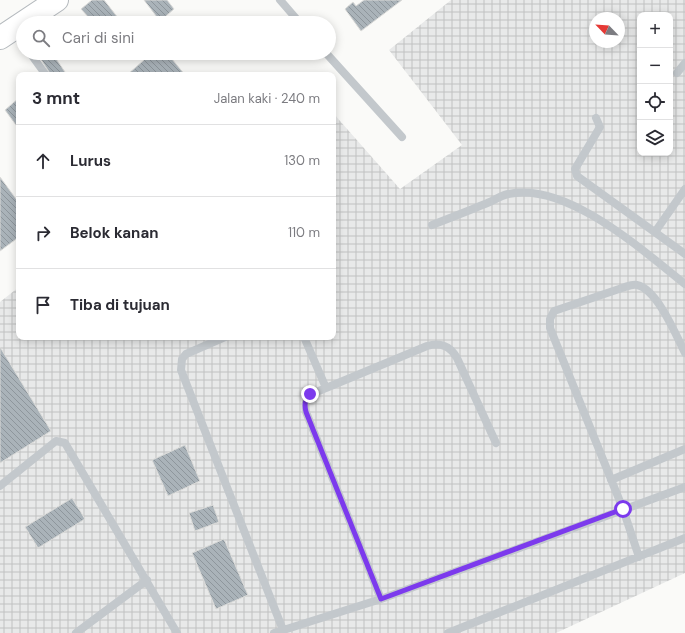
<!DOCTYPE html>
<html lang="id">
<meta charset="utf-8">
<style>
:root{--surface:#fff;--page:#f2f2f3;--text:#2b2b33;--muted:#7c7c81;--line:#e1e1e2}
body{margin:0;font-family:"DM Sans",sans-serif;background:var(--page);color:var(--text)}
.controls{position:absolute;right:12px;top:12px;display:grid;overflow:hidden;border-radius:8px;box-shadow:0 2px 10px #0003}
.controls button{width:36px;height:36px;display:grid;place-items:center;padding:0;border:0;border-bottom:1px solid var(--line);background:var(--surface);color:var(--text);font:20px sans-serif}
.compass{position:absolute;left:589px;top:12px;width:36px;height:36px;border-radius:50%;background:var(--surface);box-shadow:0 2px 10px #0003;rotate:295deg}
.stop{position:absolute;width:12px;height:12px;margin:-9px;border:3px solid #7c3aed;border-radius:50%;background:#fff}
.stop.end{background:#7c3aed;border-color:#fff;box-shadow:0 1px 4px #0008}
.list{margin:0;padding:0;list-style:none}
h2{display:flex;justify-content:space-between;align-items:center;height:52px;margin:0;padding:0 16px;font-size:17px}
h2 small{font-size:13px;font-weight:400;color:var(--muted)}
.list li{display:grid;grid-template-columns:26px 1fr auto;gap:12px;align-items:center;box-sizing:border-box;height:72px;padding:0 16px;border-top:1px solid var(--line)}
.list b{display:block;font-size:15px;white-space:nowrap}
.list em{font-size:13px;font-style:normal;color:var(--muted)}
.icon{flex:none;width:22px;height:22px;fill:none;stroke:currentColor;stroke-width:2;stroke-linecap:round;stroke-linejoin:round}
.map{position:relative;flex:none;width:685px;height:633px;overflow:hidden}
.search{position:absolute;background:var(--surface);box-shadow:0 2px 10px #0003;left:16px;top:16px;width:320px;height:44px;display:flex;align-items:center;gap:10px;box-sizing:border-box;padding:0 14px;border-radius:22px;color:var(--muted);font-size:15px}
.panel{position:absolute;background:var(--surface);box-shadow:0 2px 10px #0003;left:16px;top:72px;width:320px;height:268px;border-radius:8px}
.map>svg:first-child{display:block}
</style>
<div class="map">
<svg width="685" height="633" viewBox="0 0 685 633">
<defs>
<pattern id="industrial-grid" width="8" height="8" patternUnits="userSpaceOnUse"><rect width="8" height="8" fill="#e8e9e9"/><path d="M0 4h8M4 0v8" fill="none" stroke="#c0c1c2"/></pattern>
<pattern id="building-back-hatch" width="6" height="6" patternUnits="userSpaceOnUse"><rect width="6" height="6" fill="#aab3b9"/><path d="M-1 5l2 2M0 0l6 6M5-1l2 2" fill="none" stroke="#8e969c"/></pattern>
</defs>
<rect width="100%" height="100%" fill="#fafaf8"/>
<path fill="url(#industrial-grid)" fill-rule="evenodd" d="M 451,0 L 685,0 L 685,573 L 556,633 L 0,633 L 0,302 L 19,287 L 19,337 L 333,337 L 333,113 L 400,189 L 462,145 L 389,50 ZM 640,15 L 670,15 L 670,153 L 640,153 ZM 595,18 L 619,18 L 619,42 L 595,42 Z"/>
<path fill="url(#building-back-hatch)" stroke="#dcdcda" d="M 92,0 L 104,0 L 122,23 L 94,23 L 81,9 Z
M 144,0 L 167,0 L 174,9 L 160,21 Z
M 364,0 L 402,0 L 361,31 L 345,9 L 353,2 L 356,6 Z
M 37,53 L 52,53 L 67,75 L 51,75 Z
M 152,53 L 167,53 L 185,75 L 127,75 Z
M 19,98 L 19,129 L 5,110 Z
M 0,177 L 19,203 L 19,237 L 0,251 Z
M 0,347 L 51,431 L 0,463 Z
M 185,445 L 200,481 L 168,496 L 152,460 Z
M 72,498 L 85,519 L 38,548 L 25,527 Z
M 213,505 L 219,522 L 195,531 L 189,513 Z
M 224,539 L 248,595 L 216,609 L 192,553 Z"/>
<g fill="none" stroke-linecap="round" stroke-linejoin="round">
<g stroke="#b4b9bd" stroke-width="24">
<path id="trunk" d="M 0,38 L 57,0"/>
</g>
<path stroke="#c3c8cc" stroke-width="8" d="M 280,0 L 300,23
M 13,30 L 23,44
M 30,53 L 46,75
M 326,53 L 402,137
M 677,73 L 685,63
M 596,118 L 600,127 L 575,169 L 577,176 L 685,254
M 432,225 C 450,218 468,211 485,204 C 493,201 500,196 508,194 C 566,181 642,250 685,284
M 655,232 L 685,189
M 225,337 L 186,354 L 182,359 L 181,370 L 283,630
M 304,337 L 326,388 L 427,346 C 441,342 450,346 457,358 L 496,443
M 326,388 C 313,393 303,396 306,412 L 381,599
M 611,480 L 685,449
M 0,486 L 56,441 L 65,443 L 177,633
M 639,557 L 623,509 L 550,328 L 550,319 L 554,311 L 625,287 C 628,286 633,284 637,285 C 657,289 676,335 685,353
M 76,633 L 147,580
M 274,633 L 381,599 L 685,487
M 448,633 L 685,538"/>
<use href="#trunk" stroke="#fff" stroke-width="22"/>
</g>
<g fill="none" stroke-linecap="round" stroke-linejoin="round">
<path stroke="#7c3aed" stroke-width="5" d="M 310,394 C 305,400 304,404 306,412 L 381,599 L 623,509"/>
</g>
</svg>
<div class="controls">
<button>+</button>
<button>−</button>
<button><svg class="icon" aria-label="locate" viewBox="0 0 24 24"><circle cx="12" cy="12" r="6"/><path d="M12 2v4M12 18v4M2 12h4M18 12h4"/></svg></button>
<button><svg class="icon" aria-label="layers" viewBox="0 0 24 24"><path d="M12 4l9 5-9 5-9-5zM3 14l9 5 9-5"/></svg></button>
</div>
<svg class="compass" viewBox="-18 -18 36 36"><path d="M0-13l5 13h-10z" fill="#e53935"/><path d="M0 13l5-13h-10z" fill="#7c7c81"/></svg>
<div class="stop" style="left:623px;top:509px"></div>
<div class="stop end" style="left:310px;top:394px"></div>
<div class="search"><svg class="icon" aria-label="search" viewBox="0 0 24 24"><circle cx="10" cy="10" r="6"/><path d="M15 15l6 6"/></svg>Cari di sini</div>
<section class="panel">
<h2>3 mnt<small>Jalan kaki · 240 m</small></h2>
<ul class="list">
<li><svg class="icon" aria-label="ahead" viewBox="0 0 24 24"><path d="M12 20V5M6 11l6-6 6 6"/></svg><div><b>Lurus</b></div><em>130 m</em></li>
<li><svg class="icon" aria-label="right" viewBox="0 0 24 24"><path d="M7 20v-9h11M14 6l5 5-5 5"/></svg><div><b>Belok kanan</b></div><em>110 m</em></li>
<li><svg class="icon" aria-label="arrive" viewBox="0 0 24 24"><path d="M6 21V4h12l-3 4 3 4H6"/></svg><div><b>Tiba di tujuan</b></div></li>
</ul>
</section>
</div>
